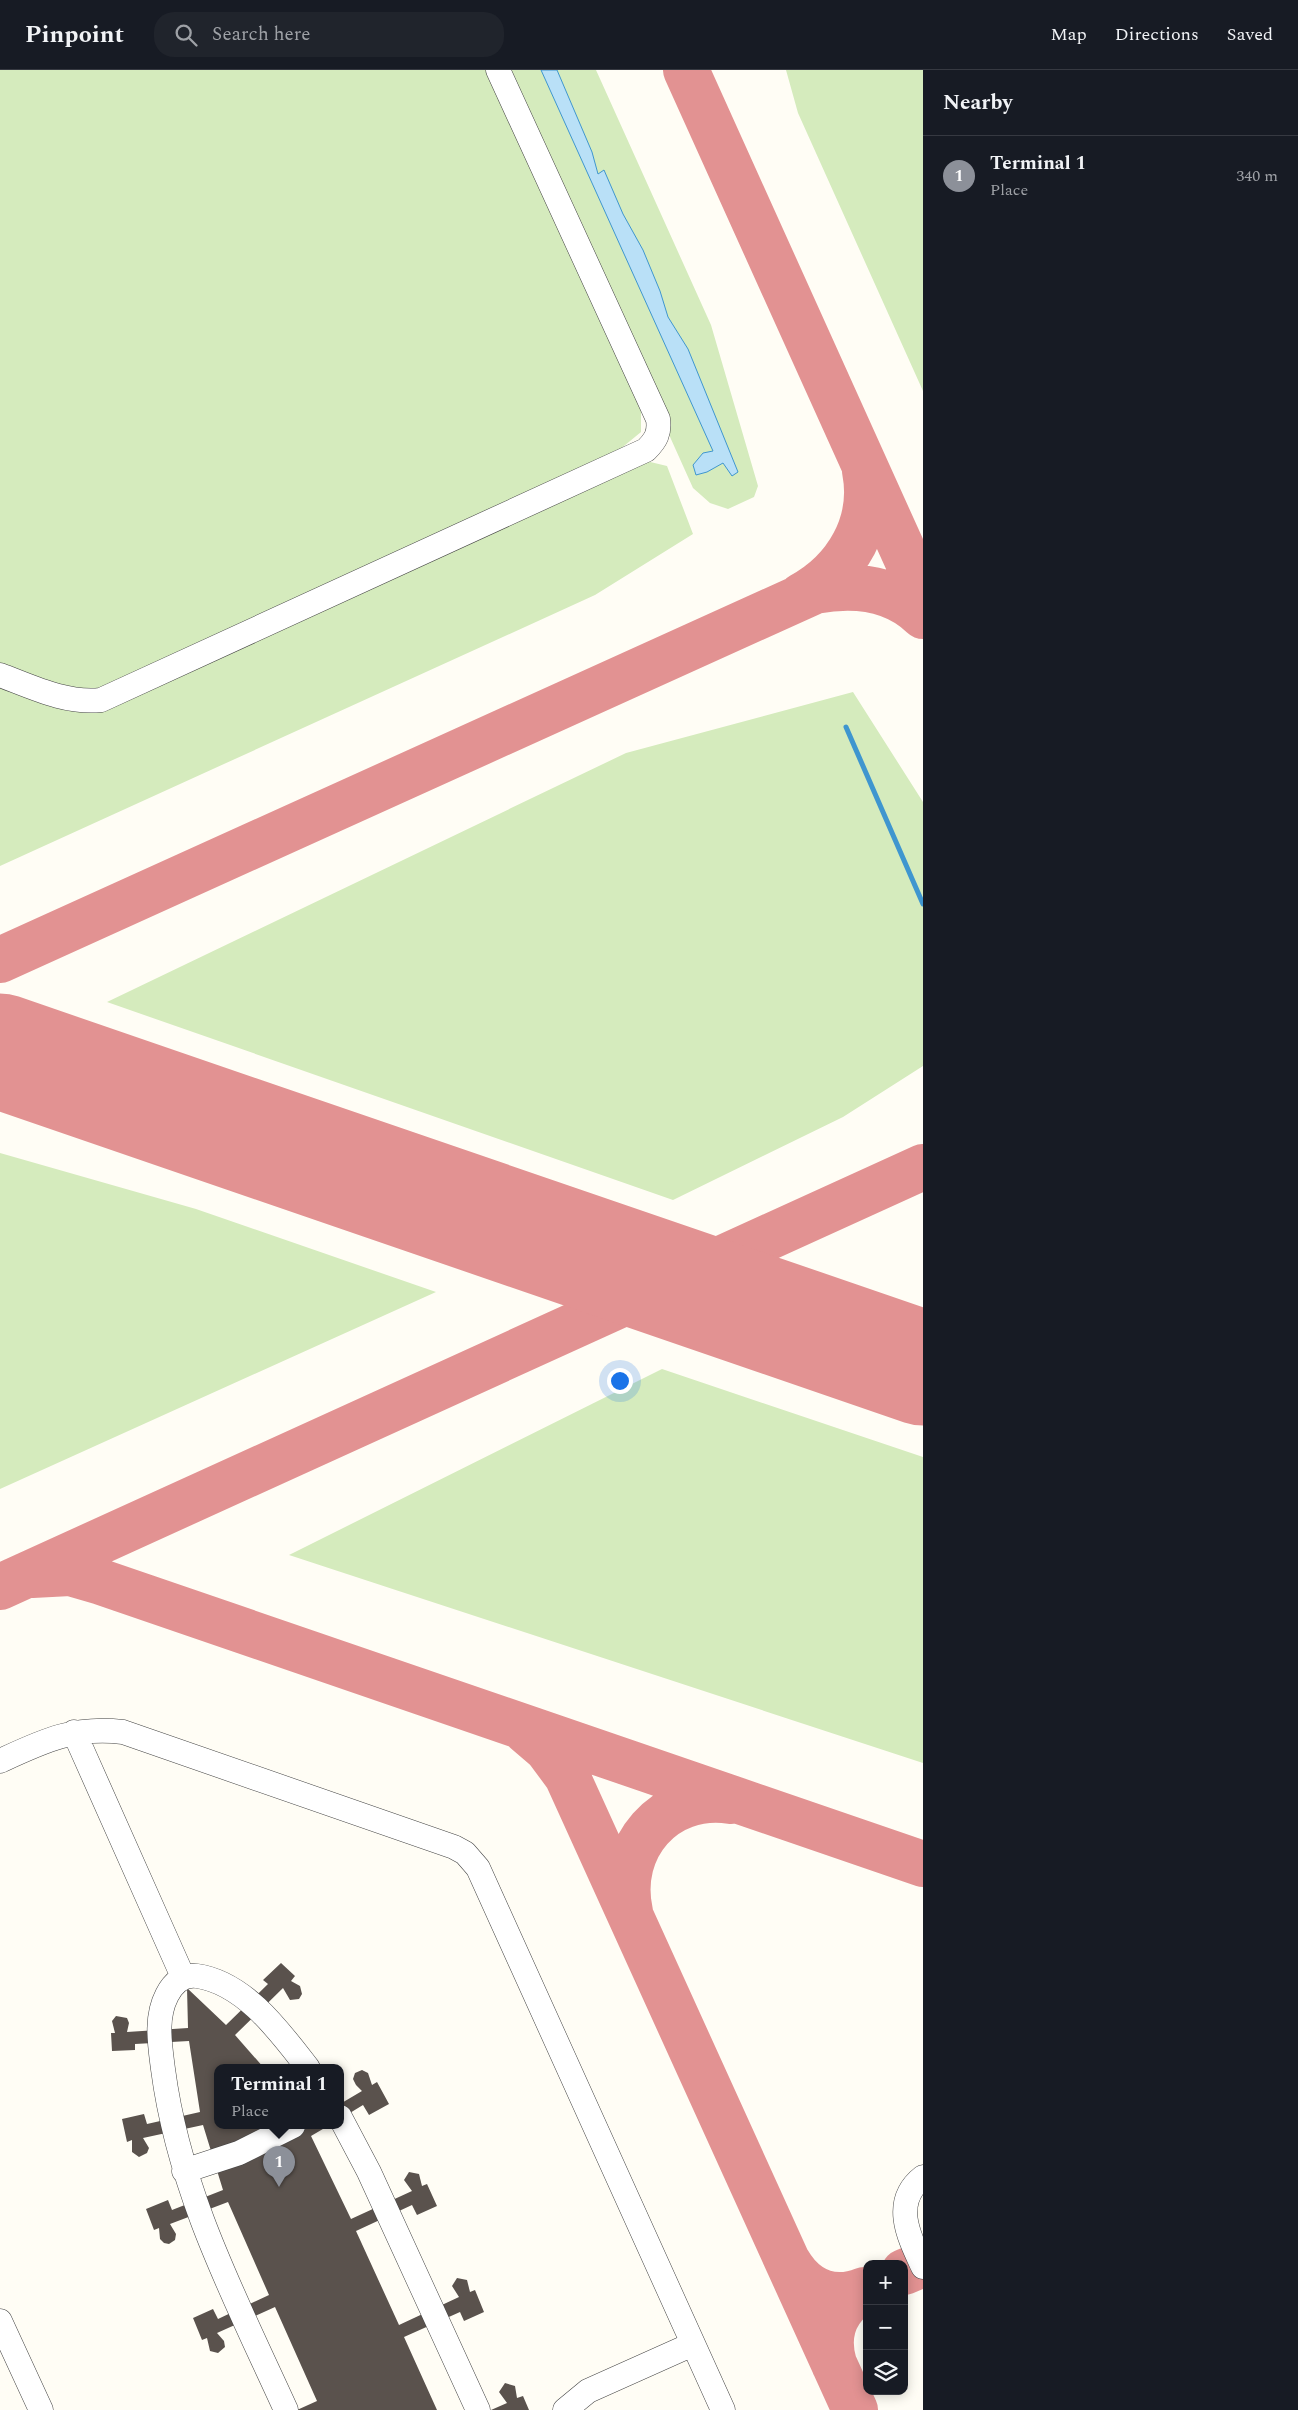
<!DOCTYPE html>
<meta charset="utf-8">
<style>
:root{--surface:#171b24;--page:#20242c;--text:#f1f3f6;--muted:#9ea1a6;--line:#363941;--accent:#8c9099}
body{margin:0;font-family:Spectral,serif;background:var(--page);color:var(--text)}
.controls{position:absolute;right:15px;bottom:15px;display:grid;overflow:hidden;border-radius:10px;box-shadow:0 2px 12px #0003}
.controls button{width:45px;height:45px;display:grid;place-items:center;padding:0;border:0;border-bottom:1px solid var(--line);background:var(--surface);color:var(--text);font:25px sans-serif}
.you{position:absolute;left:619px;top:1310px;width:18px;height:18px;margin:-12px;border:4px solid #fff;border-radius:50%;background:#1a73e8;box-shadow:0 0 0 8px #1a73e833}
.badge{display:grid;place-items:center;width:32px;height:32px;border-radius:50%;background:var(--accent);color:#fff;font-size:16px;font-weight:700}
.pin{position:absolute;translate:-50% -41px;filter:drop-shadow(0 1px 2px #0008)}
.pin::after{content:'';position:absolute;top:26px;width:18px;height:15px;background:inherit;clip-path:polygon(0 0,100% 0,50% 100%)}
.popup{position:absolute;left:214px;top:1994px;width:130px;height:65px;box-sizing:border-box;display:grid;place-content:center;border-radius:10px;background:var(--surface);filter:drop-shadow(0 1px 4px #0005);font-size:16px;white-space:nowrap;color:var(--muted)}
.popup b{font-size:19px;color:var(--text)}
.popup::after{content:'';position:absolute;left:50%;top:100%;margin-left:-10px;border:10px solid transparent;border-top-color:var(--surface)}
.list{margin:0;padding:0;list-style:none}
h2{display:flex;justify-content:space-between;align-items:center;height:65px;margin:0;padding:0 20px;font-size:21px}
h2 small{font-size:16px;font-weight:400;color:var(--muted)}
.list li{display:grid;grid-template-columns:32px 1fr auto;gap:15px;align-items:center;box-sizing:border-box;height:80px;padding:0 20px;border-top:1px solid var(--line)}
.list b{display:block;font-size:19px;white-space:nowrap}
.list p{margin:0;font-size:16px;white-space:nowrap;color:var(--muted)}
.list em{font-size:16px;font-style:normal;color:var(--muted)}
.icon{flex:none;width:28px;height:28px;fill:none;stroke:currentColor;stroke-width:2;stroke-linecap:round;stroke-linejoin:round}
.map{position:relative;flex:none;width:923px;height:2340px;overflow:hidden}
header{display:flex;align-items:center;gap:30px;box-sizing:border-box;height:70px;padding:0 25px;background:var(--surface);border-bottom:1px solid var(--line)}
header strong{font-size:24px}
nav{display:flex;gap:28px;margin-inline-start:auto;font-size:18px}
.search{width:350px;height:45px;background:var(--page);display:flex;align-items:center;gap:12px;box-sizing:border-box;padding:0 18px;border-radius:20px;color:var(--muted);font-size:19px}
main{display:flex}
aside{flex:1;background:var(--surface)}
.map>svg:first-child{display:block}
</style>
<header>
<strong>Pinpoint</strong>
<div class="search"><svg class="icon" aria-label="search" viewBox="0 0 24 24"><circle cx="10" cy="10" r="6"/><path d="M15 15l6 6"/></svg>Search here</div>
<nav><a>Map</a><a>Directions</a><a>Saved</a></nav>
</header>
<main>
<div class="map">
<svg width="923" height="2340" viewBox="0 0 923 2340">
<rect width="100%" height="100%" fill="#fffdf5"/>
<path fill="#d5ebbd" d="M 0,0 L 487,0 L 641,340 L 641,362 L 613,385 L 112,618 L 80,625 L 0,600 Z
M 505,0 L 596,0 L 711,255 L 758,416 L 754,427 L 728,439 L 710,433 L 693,418 Z
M 786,0 L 923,0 L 923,321 L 798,43 Z
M 642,390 L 667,396 L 693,464 L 595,525 L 0,796 L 0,618 L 60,639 L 100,641 Z
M 853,622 L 923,732 L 923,996 L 843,1047 L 673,1130 L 107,932 L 626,683 Z
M 0,1083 L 196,1139 L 436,1222 L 0,1419 Z
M 662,1299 L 923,1387 L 923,1693 L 289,1485 Z"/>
<path fill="#b9e0f7" stroke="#3f96cf" d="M 541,0 L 557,0 L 592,82 L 598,104 L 604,100 L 623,144 L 643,180 L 660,221 L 668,247 L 688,279 L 738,402 L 732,406 L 723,393 L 707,402 L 696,405 L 693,395 L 703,383 L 713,381 Z"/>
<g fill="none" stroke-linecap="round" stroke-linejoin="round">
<path stroke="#3f96cf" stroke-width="5" d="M 846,657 L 923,834"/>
<path stroke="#e29292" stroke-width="46" d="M 686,0 L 923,525
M 801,526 C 847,501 875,453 865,401
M 0,890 L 815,521 C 853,514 893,517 923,546
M 32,1505 L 70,1503 L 101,1512 L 923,1794
M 0,1517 L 923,1097
M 526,1661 L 547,1679 L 567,1706 L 855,2340
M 630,1842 C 616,1778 664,1721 731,1731
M 788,2192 C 805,2221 832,2233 864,2220 C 835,2236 825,2263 834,2294
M 904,2202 L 923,2194"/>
<path stroke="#e29292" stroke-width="115" d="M 0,981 L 923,1298"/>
</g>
<path fill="#5a524d" d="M 281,1893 L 295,1906 L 291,1911 L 300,1916 L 302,1924 L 299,1929 L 290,1930 L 283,1918 L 235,1965 L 264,1998 L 218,1998 L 218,2056 L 328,2056 L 311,2066 L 351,2149 L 412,2121 L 404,2110 L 409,2102 L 419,2104 L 422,2116 L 427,2114 L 437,2136 L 417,2145 L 412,2135 L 356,2161 L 399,2255 L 459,2227 L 452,2216 L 457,2208 L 467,2210 L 470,2222 L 475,2220 L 484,2242 L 464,2251 L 460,2242 L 404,2267 L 437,2340 L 297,2340 L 317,2331 L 275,2237 L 217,2263 L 224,2271 L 225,2277 L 218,2283 L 210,2281 L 207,2268 L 202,2270 L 193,2248 L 213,2239 L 218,2249 L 269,2225 L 228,2132 L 170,2154 L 176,2164 L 175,2170 L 169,2174 L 164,2173 L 160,2169 L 159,2158 L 154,2160 L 146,2139 L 168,2130 L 172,2140 L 223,2120 L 203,2055 L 143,2068 L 149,2078 L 147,2083 L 139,2087 L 132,2082 L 132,2070 L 127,2072 L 122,2049 L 144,2044 L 147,2054 L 200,2042 L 189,1971 L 135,1974 L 135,1980 L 112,1981 L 111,1963 L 115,1963 L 112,1951 L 116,1946 L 127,1948 L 129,1953 L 127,1962 L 188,1958 L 187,1918 L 226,1955 L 268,1914 L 263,1910 Z
M 362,2000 L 368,2003 L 372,2015 L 377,2012 L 389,2034 L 369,2045 L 363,2035 L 340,2049 L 340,2034 L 362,2021 L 356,2015 L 353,2009 L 355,2003 Z
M 505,2313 L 515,2316 L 517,2328 L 523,2326 L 529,2340 L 491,2340 L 507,2333 L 499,2322 Z"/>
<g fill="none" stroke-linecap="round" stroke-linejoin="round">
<g stroke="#444" stroke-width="25">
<path id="minor" d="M 0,605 C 32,617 66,634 101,630 L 646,380 C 656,370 660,363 658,349 L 498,0
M 74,1662 L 183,1907
M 0,1691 C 43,1671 74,1656 123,1662 L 454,1777 L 465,1783 L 478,1798 L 723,2340
M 340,2047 L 369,2102 L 478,2340
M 184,2101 L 239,2083 L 293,2056
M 923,2107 C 891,2132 909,2167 923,2197
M 0,2251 L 41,2340
M 286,2340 C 235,2228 179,2122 163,1999 C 160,1975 155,1948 167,1925 C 173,1913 183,1904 197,1906 C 245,1913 280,1962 308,1998
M 565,2340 L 588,2321 L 693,2274"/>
</g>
<use href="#minor" stroke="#fff" stroke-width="24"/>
</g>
</svg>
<div class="controls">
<button>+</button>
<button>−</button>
<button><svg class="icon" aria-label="layers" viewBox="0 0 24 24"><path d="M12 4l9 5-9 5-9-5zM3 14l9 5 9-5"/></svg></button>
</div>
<div class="you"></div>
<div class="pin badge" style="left:279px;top:2117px">1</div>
<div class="popup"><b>Terminal 1</b>Place</div>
</div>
<aside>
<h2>Nearby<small></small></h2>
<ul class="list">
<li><span class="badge">1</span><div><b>Terminal 1</b><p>Place</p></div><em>340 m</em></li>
</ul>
</aside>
</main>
